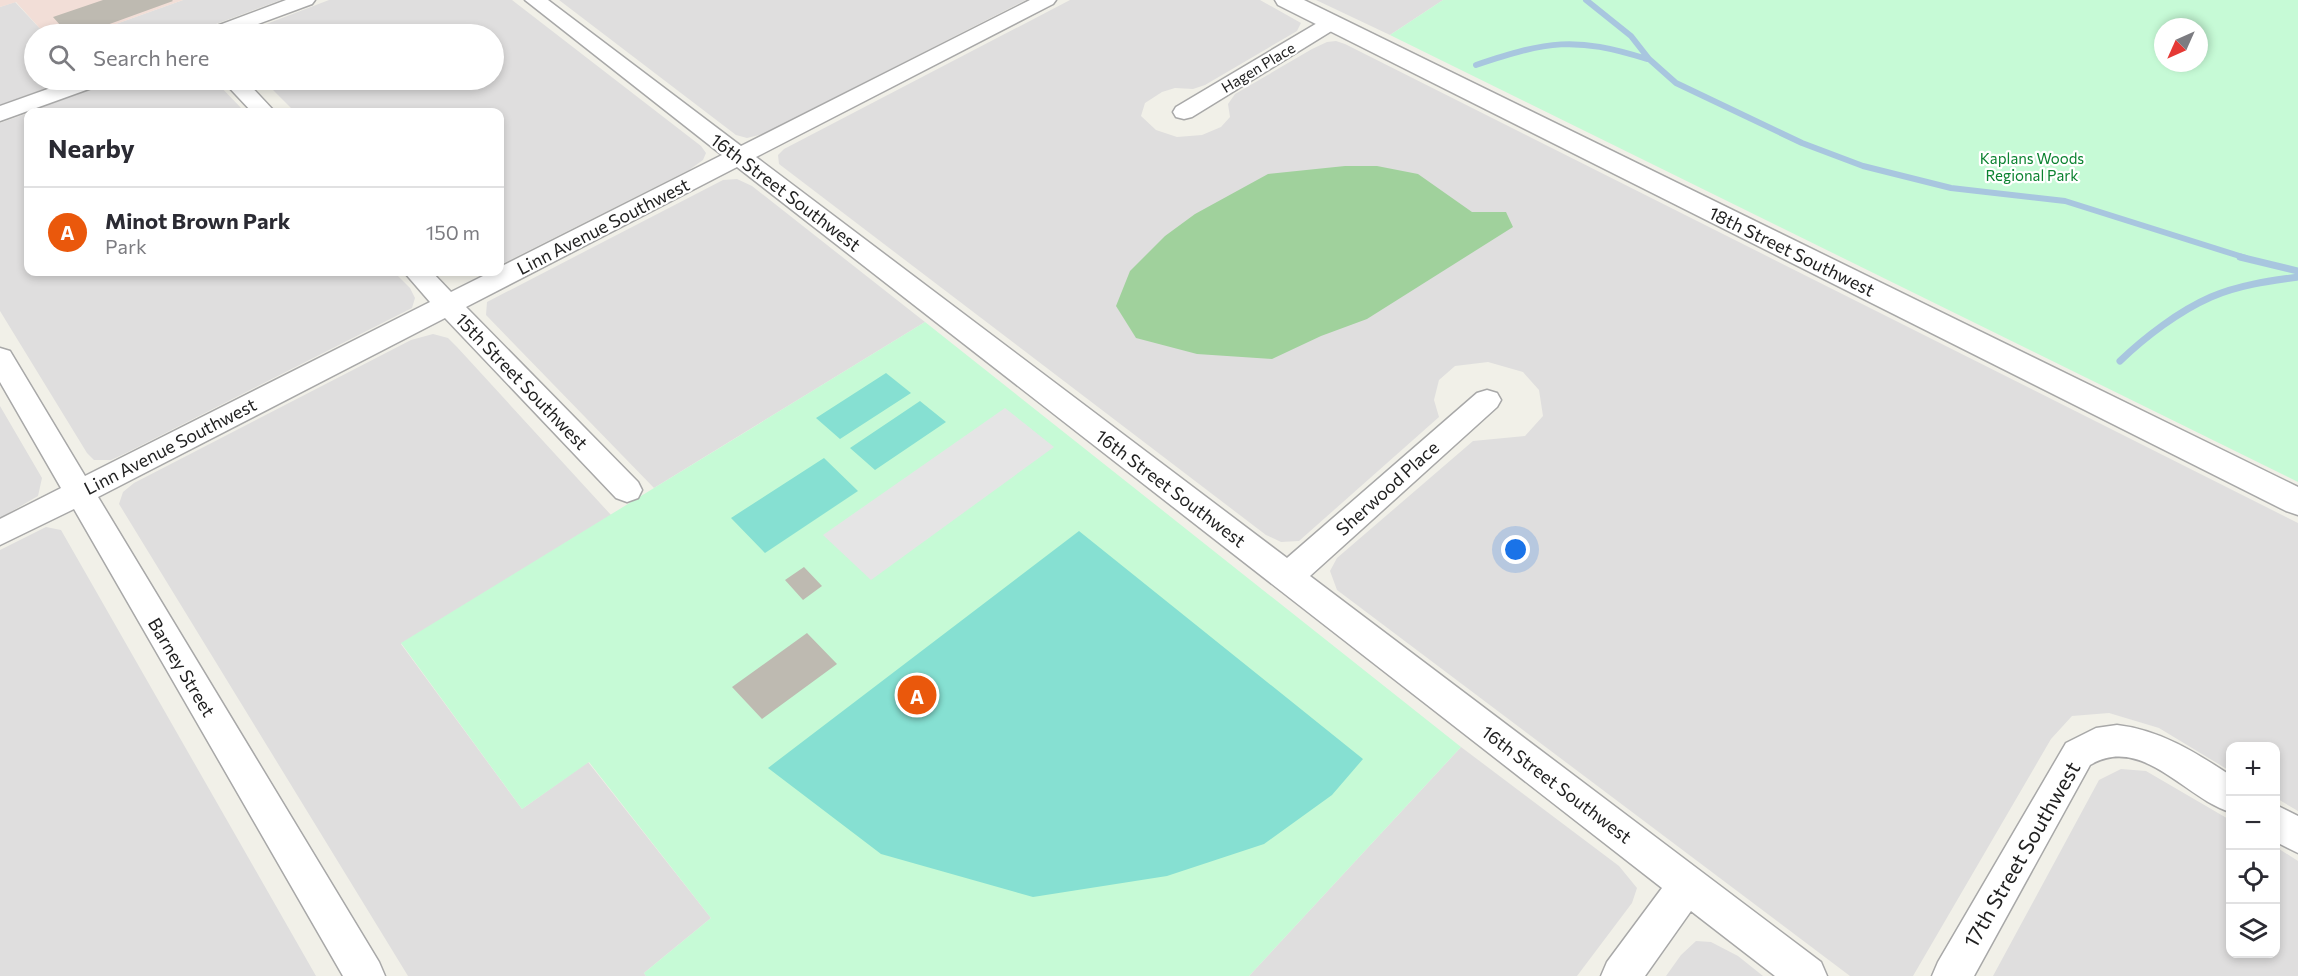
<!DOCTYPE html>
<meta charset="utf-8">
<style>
:root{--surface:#fff;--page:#f7f7f7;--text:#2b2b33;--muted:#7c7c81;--line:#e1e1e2;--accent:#ea580c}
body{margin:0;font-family:Commissioner,sans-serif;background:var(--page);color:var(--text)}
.controls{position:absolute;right:18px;bottom:18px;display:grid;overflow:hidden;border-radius:12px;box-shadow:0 3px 9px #0003}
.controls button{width:54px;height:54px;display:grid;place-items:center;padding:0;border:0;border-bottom:2px solid var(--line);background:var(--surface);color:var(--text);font:30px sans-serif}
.compass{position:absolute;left:2154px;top:18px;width:54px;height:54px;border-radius:50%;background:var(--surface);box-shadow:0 3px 9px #0003;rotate:225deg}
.you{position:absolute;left:1516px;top:550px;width:21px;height:21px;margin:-15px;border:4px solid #fff;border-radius:50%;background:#1a73e8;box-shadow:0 0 0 9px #1a73e833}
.badge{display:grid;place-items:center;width:39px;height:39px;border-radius:50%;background:var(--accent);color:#fff;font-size:20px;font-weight:700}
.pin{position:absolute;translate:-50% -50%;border:3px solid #fff;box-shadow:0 2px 6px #0006}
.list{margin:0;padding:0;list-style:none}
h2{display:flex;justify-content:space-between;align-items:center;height:78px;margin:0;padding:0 24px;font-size:26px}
h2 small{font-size:20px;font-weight:400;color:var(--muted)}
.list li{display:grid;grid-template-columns:39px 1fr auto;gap:18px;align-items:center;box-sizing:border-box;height:90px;padding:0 24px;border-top:2px solid var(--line)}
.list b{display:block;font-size:22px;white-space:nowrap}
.list p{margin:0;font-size:20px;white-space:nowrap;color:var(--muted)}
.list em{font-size:20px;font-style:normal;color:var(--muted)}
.icon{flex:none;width:33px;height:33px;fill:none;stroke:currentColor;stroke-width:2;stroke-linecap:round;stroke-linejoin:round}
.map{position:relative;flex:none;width:2298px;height:976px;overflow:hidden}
.search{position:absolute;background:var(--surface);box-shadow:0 3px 9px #0003;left:24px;top:24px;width:480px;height:66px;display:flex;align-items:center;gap:15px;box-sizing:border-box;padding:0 21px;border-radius:33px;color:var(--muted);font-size:22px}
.panel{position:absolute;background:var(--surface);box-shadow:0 3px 9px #0003;left:24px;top:108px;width:480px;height:168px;border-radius:12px}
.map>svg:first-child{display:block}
</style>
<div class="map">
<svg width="2298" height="976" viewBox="0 0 2298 976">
<rect width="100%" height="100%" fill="#f1f0e8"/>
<path fill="#dfdede" d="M 183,0 L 281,0 L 189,34 L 88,34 Z
M 329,0 L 512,0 L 701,146 L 706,153 L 703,160 L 689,170 L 500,265 L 500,112 L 295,112 L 263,80 L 494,80 L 494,34 L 240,34 Z
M 559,0 L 1026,0 L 763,134 L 747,138 L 736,135 Z
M 1070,0 L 1260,0 L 1301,23 L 1297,31 L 1205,85 L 1193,89 L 1175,88 L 1162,92 L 1145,103 L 1141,116 L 1156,130 L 1177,137 L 1202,135 L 1221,127 L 1230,117 L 1228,104 L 1235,94 L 1312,49 L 1327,42 L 1336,41 L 1345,44 L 2298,523 L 2298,811 L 2276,798 L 2276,746 L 2230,746 L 2230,771 L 2159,728 L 2109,713 L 2072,716 L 2051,739 L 1913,976 L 1850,976 L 1337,590 L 1330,571 L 1337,558 L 1473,441 L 1525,436 L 1543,416 L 1539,390 L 1523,372 L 1488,362 L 1455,366 L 1439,380 L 1434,400 L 1439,417 L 1299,541 L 1281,542 L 1266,535 L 779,164 L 778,155 L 784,149 Z
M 1316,0 L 1443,0 L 1390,35 Z
M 15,2 L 45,34 L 34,34 L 34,80 L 68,80 L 0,105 L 0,7 Z
M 117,80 L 214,80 L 245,112 L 29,112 Z
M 28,113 L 28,272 L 394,272 L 410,288 L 415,298 L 412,308 L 128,452 L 111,460 L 94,460 L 87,453 L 0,311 L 0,123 Z
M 737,179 L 752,186 L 925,322 L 654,488 L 486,315 L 487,302 L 723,180 Z
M 433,334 L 448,338 L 457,347 L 611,515 L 401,644 L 522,809 L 588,762 L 711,918 L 644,973 L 646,976 L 408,976 L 119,504 L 123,492 L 134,483 L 411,340 Z
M 0,406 L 42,478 L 38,496 L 0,518 Z
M 46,527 L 61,530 L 316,976 L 0,976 L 0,550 Z
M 1461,747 L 1619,866 L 1637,888 L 1632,903 L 1577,976 L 1249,976 Z
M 2121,769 L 2146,771 L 2230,820 L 2230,954 L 2276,954 L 2276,847 L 2298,861 L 2298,976 L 1993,976 L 2099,780 Z
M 1696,941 L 1711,942 L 1738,956 L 1763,976 L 1666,976 L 1681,955 Z"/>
<path fill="#f2ded7" d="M 0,0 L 183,0 L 88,34 L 45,34 L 16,2 L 0,7 Z"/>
<path fill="#a0d19c" d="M 1345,166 L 1377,166 L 1418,174 L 1472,212 L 1506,212 L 1513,227 L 1367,319 L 1321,336 L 1272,359 L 1197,354 L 1136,338 L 1116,306 L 1130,271 L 1165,236 L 1195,214 L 1268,174 Z"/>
<path fill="#c6fad6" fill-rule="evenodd" d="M 1443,0 L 2298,0 L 2298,482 L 1390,35 ZM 2163,27 L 2199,27 L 2199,63 L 2163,63 Z
M 925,322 L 1461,747 L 1249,976 L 646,976 L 644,973 L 711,918 L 589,762 L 522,809 L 401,643 Z"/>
<path fill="#86e0d2" d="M 886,373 L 911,393 L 840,439 L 816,418 Z
M 920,401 L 946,422 L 875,470 L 850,448 Z
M 824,458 L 858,491 L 765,553 L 731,518 Z
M 1079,531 L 1363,759 L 1332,795 L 1264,844 L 1167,876 L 1033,897 L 881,854 L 768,768 Z"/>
<path fill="#e5e5e5" d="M 1005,408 L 1054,447 L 871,580 L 823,535 Z"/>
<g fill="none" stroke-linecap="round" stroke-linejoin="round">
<path stroke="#a8c6df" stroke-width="6" d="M 1586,0 L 1631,36 L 1649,59 L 1676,83 L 1802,143 L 1863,166 L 1951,188 L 2065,201 L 2246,258
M 1476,65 C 1548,41 1574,36 1647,59"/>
<path stroke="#a8c6df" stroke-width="7" d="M 2240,257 L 2298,271
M 2120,361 C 2145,337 2179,311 2211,297 C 2239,285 2269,281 2298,277"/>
</g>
<path fill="#bebab1" d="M 103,0 L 172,0 L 173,1 L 82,34 L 68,34 L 53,17 Z
M 804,567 L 822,586 L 803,600 L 785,580 Z
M 807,633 L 837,664 L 762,719 L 732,687 Z"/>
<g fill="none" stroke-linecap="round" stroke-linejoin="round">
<g stroke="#a8a8a8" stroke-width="3">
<path id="minor" d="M 286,0 L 315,0 L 312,4 L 231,34 L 202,34 L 206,30 Z
M 525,0 L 548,0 L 741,146 L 1030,0 L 1056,0 L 1053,4 L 756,157 L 1287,558 L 1477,393 L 1487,390 L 1497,393 L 1501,400 L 1497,407 L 1310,576 L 1821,962 L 1827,976 L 1775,976 L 1691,911 L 1645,976 L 1601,976 L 1607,962 L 1662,888 L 737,167 L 466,307 L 638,482 L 642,490 L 638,498 L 627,502 L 616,498 L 445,318 L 98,497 L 379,962 L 385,976 L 343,976 L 74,509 L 0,545 L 0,519 L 61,488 L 0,382 L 0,348 L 10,351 L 85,476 L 430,302 L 404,272 L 432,272 L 451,292 L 491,272 L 500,272 L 500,267 L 722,155 Z
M 1331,17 L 1338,19 L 1341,23 L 1338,27 L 1192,117 L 1184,119 L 1176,117 L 1173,112 L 1176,107 L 1324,19 Z
M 73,80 L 103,80 L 100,85 L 0,121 L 0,106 Z
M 222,80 L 245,80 L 275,112 L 252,112 Z
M 2117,725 C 2160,730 2195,752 2230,775 L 2230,812 C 2185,798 2142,734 2090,765 L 1974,976 L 1932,976 L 1938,962 L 2066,743 L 2096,728 Z
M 2276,805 L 2298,816 L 2298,853 L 2276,842 Z"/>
</g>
<g stroke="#a8a8a8" stroke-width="3">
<path id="tertiary" d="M 1275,0 L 1304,0 L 2298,487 L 2298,515 L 2286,511 L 1278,5 Z"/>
</g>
<use href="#minor" fill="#fff" fill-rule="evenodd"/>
<use href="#tertiary" fill="#fff" fill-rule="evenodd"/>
</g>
<g text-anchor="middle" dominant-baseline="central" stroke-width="4.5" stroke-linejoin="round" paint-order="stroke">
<g font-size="15" fill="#212121" stroke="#fff">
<text transform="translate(1258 67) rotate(-31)">Hagen Place</text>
</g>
<g font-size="15" fill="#0b8230" stroke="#fff">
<text x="2032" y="158">Kaplans Woods<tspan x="2032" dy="17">Regional Park</tspan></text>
</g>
<g font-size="18" fill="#212121" stroke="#fff">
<text transform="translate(786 192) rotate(37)">16th Street Southwest</text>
<text transform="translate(603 226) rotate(-27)">Linn Avenue Southwest</text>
<text transform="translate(1792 251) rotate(26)">18th Street Southwest</text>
<text transform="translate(522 381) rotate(46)">15th Street Southwest</text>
<text transform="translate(170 446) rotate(-27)">Linn Avenue Southwest</text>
<text transform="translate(1171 488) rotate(37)">16th Street Southwest</text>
<text transform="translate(1387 488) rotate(-42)">Sherwood Place</text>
<text transform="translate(182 667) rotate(59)">Barney Street</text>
<text transform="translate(1557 784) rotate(37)">16th Street Southwest</text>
</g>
<g font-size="21" fill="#212121" stroke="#fff">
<text transform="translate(2021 854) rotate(-60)">17th Street Southwest</text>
</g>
</g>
</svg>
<div class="controls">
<button>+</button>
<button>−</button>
<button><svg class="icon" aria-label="locate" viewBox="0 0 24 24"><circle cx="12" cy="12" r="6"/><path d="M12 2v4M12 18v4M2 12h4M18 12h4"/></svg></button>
<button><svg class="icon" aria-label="layers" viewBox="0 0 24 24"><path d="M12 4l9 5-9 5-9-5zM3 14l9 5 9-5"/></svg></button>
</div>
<svg class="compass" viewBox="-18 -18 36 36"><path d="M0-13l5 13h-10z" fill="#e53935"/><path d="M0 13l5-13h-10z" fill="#7c7c81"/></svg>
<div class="you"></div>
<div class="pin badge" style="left:917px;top:695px">A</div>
<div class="search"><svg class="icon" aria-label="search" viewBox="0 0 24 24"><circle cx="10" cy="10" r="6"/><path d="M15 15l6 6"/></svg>Search here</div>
<section class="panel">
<h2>Nearby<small></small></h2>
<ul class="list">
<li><span class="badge">A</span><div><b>Minot Brown Park</b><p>Park</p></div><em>150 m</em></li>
</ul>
</section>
</div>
